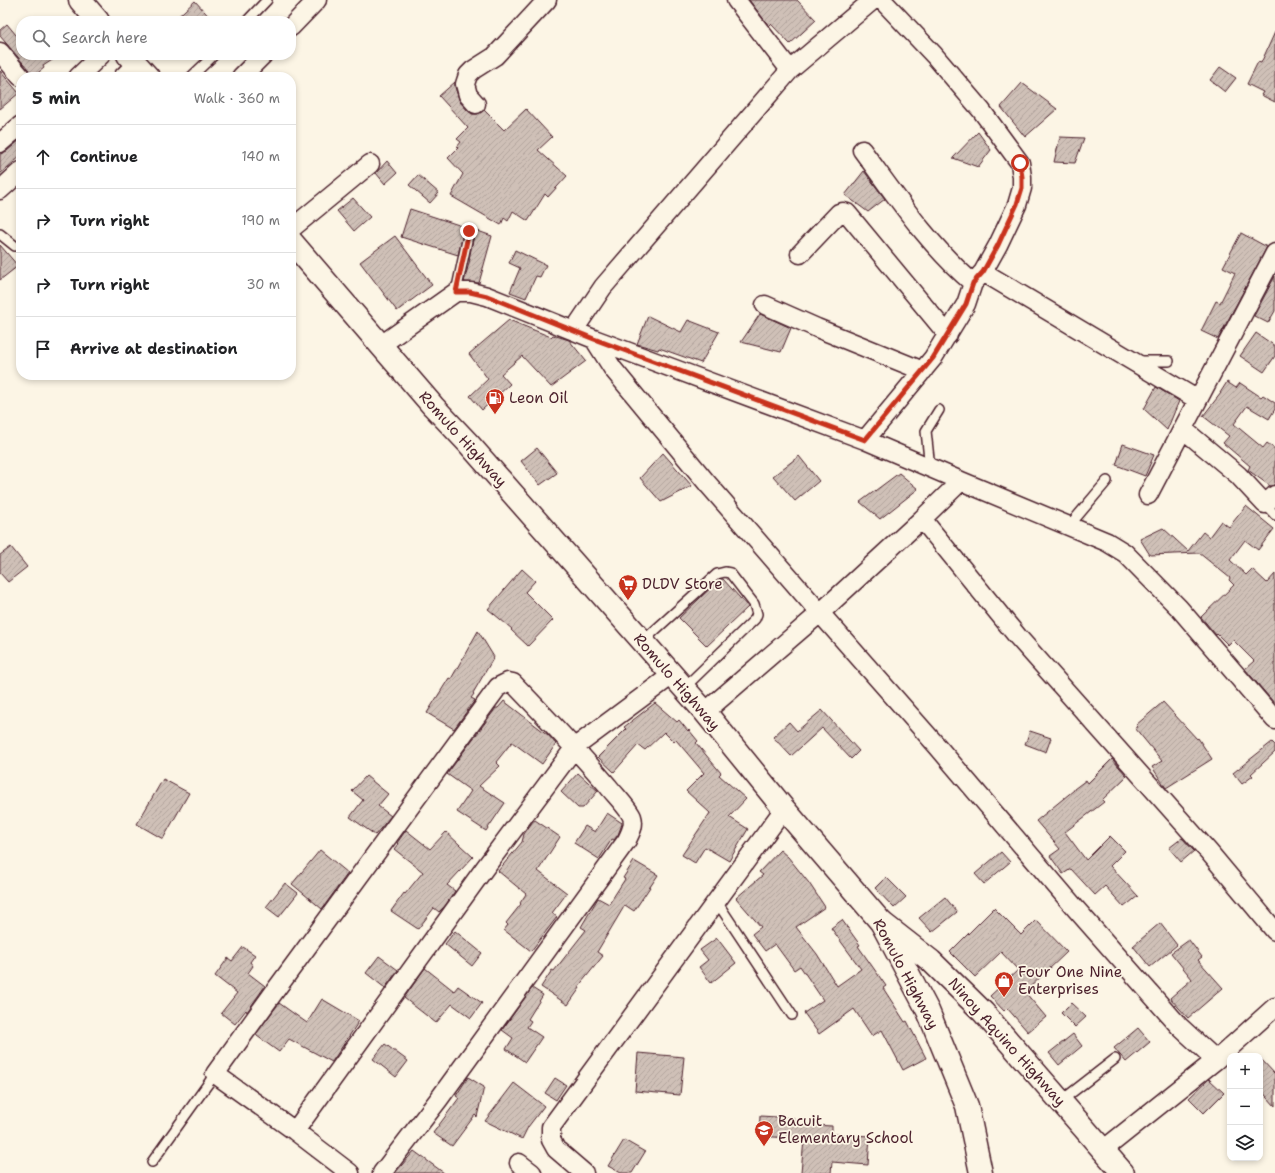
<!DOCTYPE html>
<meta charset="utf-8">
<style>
:root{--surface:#fff;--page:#f6f6f6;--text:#202124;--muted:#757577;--line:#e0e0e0}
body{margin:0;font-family:"Shantell Sans",sans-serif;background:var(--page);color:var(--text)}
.controls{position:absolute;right:12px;bottom:12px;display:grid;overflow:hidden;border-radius:8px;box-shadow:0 2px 6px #0003}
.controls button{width:36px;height:36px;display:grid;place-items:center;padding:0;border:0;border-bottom:1px solid var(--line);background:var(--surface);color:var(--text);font:20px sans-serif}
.stop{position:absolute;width:12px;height:12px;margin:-9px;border:3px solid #c8321e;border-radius:50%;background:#fff}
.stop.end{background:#c8321e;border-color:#fff;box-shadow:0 1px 4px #0008}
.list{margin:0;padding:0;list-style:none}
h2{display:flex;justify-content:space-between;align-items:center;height:52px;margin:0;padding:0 16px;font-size:17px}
h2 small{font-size:13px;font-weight:400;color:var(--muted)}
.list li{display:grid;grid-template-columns:26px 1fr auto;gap:12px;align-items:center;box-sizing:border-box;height:64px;padding:0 16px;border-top:1px solid var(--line)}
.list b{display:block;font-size:15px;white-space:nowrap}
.list em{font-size:13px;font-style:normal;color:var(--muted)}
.icon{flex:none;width:22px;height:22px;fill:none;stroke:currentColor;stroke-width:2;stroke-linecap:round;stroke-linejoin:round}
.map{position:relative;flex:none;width:1275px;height:1173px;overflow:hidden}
.search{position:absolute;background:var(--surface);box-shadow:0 2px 6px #0003;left:16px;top:16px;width:280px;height:44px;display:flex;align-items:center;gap:10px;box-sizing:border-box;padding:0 14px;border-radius:16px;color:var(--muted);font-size:15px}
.panel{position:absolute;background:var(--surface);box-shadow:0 2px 6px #0003;left:16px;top:72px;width:280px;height:308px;border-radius:16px}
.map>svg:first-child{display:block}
</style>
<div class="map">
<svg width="1275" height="1173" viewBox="0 0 1275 1173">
<defs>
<pattern id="building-hatch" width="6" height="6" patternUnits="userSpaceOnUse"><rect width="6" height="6" fill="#cfc0b7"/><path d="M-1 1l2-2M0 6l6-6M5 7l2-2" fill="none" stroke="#b3a59e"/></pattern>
</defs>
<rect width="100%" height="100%" fill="#fcf5e5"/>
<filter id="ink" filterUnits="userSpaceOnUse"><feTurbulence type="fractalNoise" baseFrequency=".025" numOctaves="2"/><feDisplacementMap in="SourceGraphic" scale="8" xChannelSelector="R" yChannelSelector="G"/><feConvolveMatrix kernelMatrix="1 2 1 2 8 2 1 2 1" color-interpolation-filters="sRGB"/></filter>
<g filter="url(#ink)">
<path fill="url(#building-hatch)" stroke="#4a1f2b" d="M 749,0 L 797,0 L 816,20 L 790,44 L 771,24 L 769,26 Z
M 195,1 L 213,21 L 173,21 Z
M 7,24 L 21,41 L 21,55 L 60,55 L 43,66 L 44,68 L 34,76 L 0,36 L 0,30 Z
M 1275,32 L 1275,102 L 1261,95 L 1263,92 L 1247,84 L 1258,62 L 1261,63 Z
M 1220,67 L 1236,78 L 1225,92 L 1210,80 Z
M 0,71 L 19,93 L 0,109 Z
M 455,82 L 455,87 L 460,102 L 468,111 L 472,114 L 478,114 L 484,110 L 504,130 L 526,109 L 552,137 L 538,150 L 567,176 L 548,197 L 545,194 L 528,221 L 513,211 L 508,221 L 504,218 L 501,225 L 451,196 L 463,174 L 448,158 L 458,148 L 457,147 L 461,142 L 457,139 L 468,128 L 439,96 Z
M 1022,83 L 1057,109 L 1025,137 L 1001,107 Z
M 978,132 L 991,150 L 978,167 L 953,158 Z
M 1060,137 L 1084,138 L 1075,163 L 1054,162 Z
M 21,139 L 21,156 L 0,174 L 0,154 L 7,151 Z
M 387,161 L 397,173 L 385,184 L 376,173 Z
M 864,171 L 885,199 L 868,212 L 845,195 Z
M 418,175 L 439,193 L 430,203 L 409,185 Z
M 353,198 L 370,217 L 354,231 L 337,211 Z
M 410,209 L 465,227 L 458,255 L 401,237 Z
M 475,230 L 492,236 L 479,283 L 464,282 L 470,259 L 469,259 Z
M 1241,233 L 1267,247 L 1218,339 L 1201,331 L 1216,301 L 1220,303 L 1235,273 L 1223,267 Z
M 395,236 L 432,285 L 397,311 L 360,262 Z
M 0,245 L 18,266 L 0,280 Z
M 515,250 L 546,265 L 540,277 L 536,276 L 526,298 L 510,292 L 520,268 L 509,263 Z
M 1275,276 L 1275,311 L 1268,323 L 1254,316 Z
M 760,314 L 791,328 L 781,352 L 741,342 Z
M 648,316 L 681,332 L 688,320 L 719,332 L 701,363 L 659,348 L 658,350 L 637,344 Z
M 509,320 L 551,337 L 553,335 L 569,340 L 586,361 L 551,387 L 522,356 L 501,374 L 510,384 L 482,410 L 470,396 L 488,379 L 469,354 Z
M 1256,333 L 1275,346 L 1275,356 L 1264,372 L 1240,356 Z
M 1227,382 L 1236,388 L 1240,383 L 1261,397 L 1263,395 L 1275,403 L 1275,409 L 1269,419 L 1247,406 L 1234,424 L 1263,448 L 1267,443 L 1275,449 L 1275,485 L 1270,486 L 1248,470 L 1250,466 L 1223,443 L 1229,436 L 1203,416 L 1221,393 L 1220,393 Z
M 1156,387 L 1179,401 L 1167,430 L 1144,409 Z
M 1123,444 L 1154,455 L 1145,476 L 1116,465 Z
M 537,448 L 557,473 L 540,485 L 521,461 Z
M 663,453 L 692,486 L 661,502 L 640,478 Z
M 799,456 L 819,481 L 795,501 L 773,476 Z
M 899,473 L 918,489 L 880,519 L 860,502 Z
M 1246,506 L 1274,529 L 1258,550 L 1245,540 L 1230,560 L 1246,575 L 1252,569 L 1267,583 L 1275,574 L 1275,704 L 1245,669 L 1254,661 L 1233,640 L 1228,645 L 1217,634 L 1216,635 L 1201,617 L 1234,585 L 1229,580 L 1230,578 L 1199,553 L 1150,555 L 1140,539 L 1163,528 L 1188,551 L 1203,532 L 1209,537 L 1221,521 L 1229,527 Z
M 11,547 L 27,567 L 8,582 L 0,573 L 0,555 Z
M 522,569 L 535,581 L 525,592 L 553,620 L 528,646 L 511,630 L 512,629 L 488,609 Z
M 720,579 L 723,579 L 748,607 L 707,646 L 679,618 Z
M 478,631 L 494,657 L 473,693 L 474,694 L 471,698 L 475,700 L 454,729 L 427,713 L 449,678 L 451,679 Z
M 504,701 L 548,735 L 556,744 L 542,764 L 512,742 L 496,762 L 500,766 L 479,786 L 505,803 L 486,831 L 457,812 L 471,791 L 447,774 L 496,708 L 498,708 Z
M 1163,702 L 1197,739 L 1198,738 L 1212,759 L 1166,788 L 1152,767 L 1162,761 L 1135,728 L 1138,727 L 1136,725 Z
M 655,703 L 677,722 L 679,720 L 688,731 L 689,730 L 698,741 L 696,743 L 721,773 L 719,775 L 746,799 L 729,817 L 748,829 L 729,861 L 705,847 L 695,863 L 682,855 L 710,813 L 686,791 L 704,773 L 676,740 L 674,742 L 664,732 L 645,750 L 638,745 L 614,772 L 598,757 L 626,729 L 624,727 Z
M 822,710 L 859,751 L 851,759 L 822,728 L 791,756 L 773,737 L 789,722 L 797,731 Z
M 1030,731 L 1051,738 L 1046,752 L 1025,744 Z
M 1272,742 L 1275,745 L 1275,752 L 1251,774 L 1253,776 L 1242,784 L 1233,773 Z
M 1112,759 L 1127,776 L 1102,800 L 1104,802 L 1065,832 L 1086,860 L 1110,836 L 1125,851 L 1110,866 L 1138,896 L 1124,907 L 1105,886 L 1095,895 L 1071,869 L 1063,874 L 1050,856 L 1060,849 L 1036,821 L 1074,790 L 1074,789 L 1086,780 L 1088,783 Z
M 578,773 L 598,791 L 583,808 L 578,808 L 561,792 Z
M 366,776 L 388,794 L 378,806 L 391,816 L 375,835 L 350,817 L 363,800 L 352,791 Z
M 163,779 L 189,793 L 163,839 L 137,824 Z
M 607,813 L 622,823 L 622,824 L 618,835 L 614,840 L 612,839 L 599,859 L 574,843 L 585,826 L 595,832 Z
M 535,820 L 560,837 L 538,871 L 567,893 L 552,913 L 557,917 L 531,951 L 504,930 L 508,925 L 506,923 L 521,904 L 520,903 L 526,894 L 498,871 L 522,842 L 524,834 L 533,821 Z
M 406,830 L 430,849 L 446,832 L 473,857 L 447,885 L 455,891 L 445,906 L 439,912 L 434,908 L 418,929 L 391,911 L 404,893 L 405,894 L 423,872 L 394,849 L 398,844 L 397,843 Z
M 1182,838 L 1194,851 L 1181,862 L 1169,848 Z
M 320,850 L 348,873 L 322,909 L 292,884 Z
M 780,850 L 788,857 L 809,883 L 825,907 L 796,927 L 817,954 L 837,986 L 861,969 L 831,928 L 842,920 L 860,945 L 858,946 L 886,986 L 883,988 L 905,1022 L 907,1021 L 926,1058 L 903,1070 L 882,1030 L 872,1036 L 854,1009 L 819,1034 L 804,1013 L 823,1000 L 800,966 L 794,970 L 775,944 L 765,951 L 752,934 L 761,927 L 736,898 L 763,875 L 759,872 Z
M 1001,852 L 1010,862 L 984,884 L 975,874 Z
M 634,861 L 658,875 L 634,911 L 625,905 L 597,952 L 603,956 L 578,987 L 580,988 L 568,1005 L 541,987 L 552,970 L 554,971 L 586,930 L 581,927 L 598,898 L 609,904 L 625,879 L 623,878 Z
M 886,877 L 906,897 L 894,908 L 875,888 Z
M 285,883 L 298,893 L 279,917 L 266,907 Z
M 945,897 L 957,912 L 932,932 L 919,918 Z
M 994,908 L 1021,935 L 1036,920 L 1067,952 L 1025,992 L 1046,1017 L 1028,1032 L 1007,1008 L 1004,1011 L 990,996 L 1018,970 L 1001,952 L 975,977 L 950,952 Z
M 1160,923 L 1177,945 L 1150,967 L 1133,946 Z
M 455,931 L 482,953 L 472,966 L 445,944 Z
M 717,938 L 736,963 L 711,983 L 699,967 L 708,960 L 700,950 Z
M 1189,940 L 1202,957 L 1198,960 L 1223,988 L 1188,1018 L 1170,998 L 1192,979 L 1171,953 Z
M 243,947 L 255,955 L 250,962 L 253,966 L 248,973 L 265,986 L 247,1012 L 246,1010 L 235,1024 L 221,1013 L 237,993 L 215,976 L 228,958 L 232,961 Z
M 379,956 L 398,970 L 385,988 L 366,973 Z
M 425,968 L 454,991 L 458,986 L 482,1003 L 471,1018 L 452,1004 L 436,1023 L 404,998 Z
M 532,988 L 543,995 L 528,1019 L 531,1021 L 527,1027 L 542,1037 L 525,1062 L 506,1049 L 513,1038 L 502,1030 Z
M 322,999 L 359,1021 L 332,1062 L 289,1039 L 279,1052 L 257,1036 L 256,1034 L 279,1003 L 307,1023 Z
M 1071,1003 L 1086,1017 L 1075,1027 L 1061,1013 Z
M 1138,1028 L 1150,1042 L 1126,1062 L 1114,1048 Z
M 1073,1034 L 1082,1046 L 1059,1065 L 1049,1053 Z
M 385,1044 L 408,1061 L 396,1077 L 373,1059 Z
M 638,1053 L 684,1057 L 680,1095 L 635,1091 Z
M 1260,1058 L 1275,1074 L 1275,1106 L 1260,1089 Z
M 468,1077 L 484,1087 L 477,1117 L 475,1115 L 452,1146 L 433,1133 L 459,1098 L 456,1096 Z
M 555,1078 L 566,1085 L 556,1100 L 545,1093 Z
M 1209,1079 L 1224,1093 L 1204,1113 L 1189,1098 Z
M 514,1083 L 544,1106 L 528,1127 L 522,1139 L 485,1121 Z
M 760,1116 L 794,1118 L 794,1124 L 832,1126 L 832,1134 L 870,1136 L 868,1165 L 832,1162 L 831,1173 L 801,1173 L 804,1139 L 759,1136 Z
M 624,1140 L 645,1152 L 632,1173 L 621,1173 L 608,1166 Z
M 414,1151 L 444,1173 L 395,1173 Z"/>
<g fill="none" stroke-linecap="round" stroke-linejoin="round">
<g stroke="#4a1f2b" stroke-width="12">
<path id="lane" d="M 247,21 L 267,0
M 191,77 L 214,55
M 0,234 L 15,246
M 456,292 L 469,231
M 1137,361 L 1169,361
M 930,468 L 926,431 L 939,410
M 1265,504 L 1275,515
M 1069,526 L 1107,481
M 642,642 L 717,574 L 725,572 L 730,573 L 754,604 L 757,614 L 755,619 L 684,688
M 717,902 L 792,1015
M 1061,1101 L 1115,1059
M 152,1162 L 215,1074"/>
</g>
<g stroke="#4a1f2b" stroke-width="21">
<path id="street" d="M 736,0 L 790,70
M 882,0 L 934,55 L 981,110 L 1020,163 L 1022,177 L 1022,188 L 1017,205 L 998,245 L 983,272
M 291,27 L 317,0
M 0,52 L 21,77
M 78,77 L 101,55
M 123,77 L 136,64
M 241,77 L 263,55
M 476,104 L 468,95 L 465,84 L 468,75 L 473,70 L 495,56 L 547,0
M 0,143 L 21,125
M 862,150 C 896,196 929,246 973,283 L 966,304 L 933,358 L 865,440
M 0,190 L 21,171
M 291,229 L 370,164
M 800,254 L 839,213 L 843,212 L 847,213 L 948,335
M 975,281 L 983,272 L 1198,400
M 765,305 L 817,328 L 923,371
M 574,330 L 603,287 L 790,70 L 873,0
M 594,339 L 613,369 L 707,483 L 820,613 L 705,712
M 381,345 L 456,292 L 471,292 L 487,296 L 594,339 L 865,440 L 961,481 L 922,519
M 1183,429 L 1238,475 L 1265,504 L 1275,495
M 961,481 L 1107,542 L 1125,553 L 1179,608 L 1275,720
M 1148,495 L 1275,253
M 1216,1060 L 1179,1026 L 1076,909 L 938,747 L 820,613 L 922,519 L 1018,637 L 1209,852 L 1275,931
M 295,1131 L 484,869 L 575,747 L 672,675
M 1103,1150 L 1216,1060 L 1275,1007
M 519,1163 L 532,1173
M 350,1173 L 295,1131 L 215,1074 L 277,988 L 498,687 L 508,682 L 513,683 C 546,717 577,750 608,786 C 614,794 629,809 632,817 C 635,826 630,833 627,840 L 439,1099 L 382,1173
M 584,1173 L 556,1149 L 551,1140 L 551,1127 L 784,809"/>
</g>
<g stroke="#4a1f2b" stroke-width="25">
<path id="secondary" d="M 881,922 L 931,961 L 983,1012 L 1123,1173"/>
</g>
<g stroke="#4a1f2b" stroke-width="25">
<path id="highway" d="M 80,0 L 98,21
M 128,55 L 148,77
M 291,241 L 433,406 L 468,443 L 705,712 L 784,809 L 881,922 L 928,1011 L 967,1106 L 981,1173"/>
</g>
<use href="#lane" stroke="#fcf5e5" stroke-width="9"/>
<use href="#street" stroke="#fcf5e5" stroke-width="18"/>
<use href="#secondary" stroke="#fcf5e5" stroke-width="22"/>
<use href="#highway" stroke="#fcf5e5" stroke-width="22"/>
</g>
</g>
<g fill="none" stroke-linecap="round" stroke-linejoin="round" filter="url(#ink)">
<path stroke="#c8321e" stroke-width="5" d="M 469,231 L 456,292 L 470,292 L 487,296 L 594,339 L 865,440 L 933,358 L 966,304 L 973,283 L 983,272 L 998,245 L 1017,204 L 1022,188 L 1022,177 L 1020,163"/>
</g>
<defs>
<g id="fuel-pin" transform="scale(1)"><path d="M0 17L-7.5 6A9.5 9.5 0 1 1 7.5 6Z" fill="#c8321e" stroke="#fcf5e5"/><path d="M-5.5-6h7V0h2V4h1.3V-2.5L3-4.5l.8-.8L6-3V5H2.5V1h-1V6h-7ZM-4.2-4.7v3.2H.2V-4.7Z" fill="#fff"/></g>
<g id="supermarket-pin" transform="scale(1)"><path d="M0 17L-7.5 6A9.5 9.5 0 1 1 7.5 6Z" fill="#c8321e" stroke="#fcf5e5"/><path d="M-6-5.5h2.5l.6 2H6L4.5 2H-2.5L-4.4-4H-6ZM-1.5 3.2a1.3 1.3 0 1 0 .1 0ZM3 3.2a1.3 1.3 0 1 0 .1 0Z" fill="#fff"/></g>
<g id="shop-pin" transform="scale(1)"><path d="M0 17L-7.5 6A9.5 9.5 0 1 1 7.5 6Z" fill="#c8321e" stroke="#fcf5e5"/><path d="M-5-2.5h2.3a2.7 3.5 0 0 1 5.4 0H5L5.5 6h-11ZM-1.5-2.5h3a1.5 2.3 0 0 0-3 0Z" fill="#fff"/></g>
<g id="school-pin" transform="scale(1)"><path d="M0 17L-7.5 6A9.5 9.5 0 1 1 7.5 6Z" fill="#c8321e" stroke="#fcf5e5"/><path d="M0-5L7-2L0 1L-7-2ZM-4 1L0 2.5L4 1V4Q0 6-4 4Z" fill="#fff"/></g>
</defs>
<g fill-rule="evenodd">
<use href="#fuel-pin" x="495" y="398"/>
<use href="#supermarket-pin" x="628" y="584"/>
<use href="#shop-pin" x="1004" y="981"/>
<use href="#school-pin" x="764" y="1130"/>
</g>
<g text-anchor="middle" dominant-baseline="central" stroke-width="3.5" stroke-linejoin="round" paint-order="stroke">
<g font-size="15" fill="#4a1f2b" stroke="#fcf5e5" text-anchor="start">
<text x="509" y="398">Leon Oil</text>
<text x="642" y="584">DLDV Store</text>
<text x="1018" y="972">Four One Nine<tspan x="1018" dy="17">Enterprises</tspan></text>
<text x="778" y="1121">Bacuit<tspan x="778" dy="17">Elementary School</tspan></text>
</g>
<g font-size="15" fill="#4a1f2b" stroke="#fcf5e5">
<text transform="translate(463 439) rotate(48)">Romulo Highway</text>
<text transform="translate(677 682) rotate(49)">Romulo Highway</text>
<text transform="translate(906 974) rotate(62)">Romulo Highway</text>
<text transform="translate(1007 1042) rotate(48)">Ninoy Aquino Highway</text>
</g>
</g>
</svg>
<div class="controls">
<button>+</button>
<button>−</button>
<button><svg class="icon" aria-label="layers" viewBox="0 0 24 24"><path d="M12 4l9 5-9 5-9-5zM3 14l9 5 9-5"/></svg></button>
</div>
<div class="stop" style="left:1020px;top:163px"></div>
<div class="stop end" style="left:469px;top:231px"></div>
<div class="search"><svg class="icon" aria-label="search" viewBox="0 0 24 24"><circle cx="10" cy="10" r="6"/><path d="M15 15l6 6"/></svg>Search here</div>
<section class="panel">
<h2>5 min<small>Walk · 360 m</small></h2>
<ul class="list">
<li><svg class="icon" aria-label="ahead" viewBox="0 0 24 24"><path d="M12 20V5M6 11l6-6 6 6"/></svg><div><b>Continue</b></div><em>140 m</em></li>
<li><svg class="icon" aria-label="right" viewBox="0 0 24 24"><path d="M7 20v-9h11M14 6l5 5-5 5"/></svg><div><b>Turn right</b></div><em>190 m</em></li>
<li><svg class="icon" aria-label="right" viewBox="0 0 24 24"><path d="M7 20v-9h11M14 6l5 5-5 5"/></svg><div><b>Turn right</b></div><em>30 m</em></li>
<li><svg class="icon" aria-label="arrive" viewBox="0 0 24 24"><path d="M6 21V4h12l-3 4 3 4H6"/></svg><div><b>Arrive at destination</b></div></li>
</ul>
</section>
</div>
